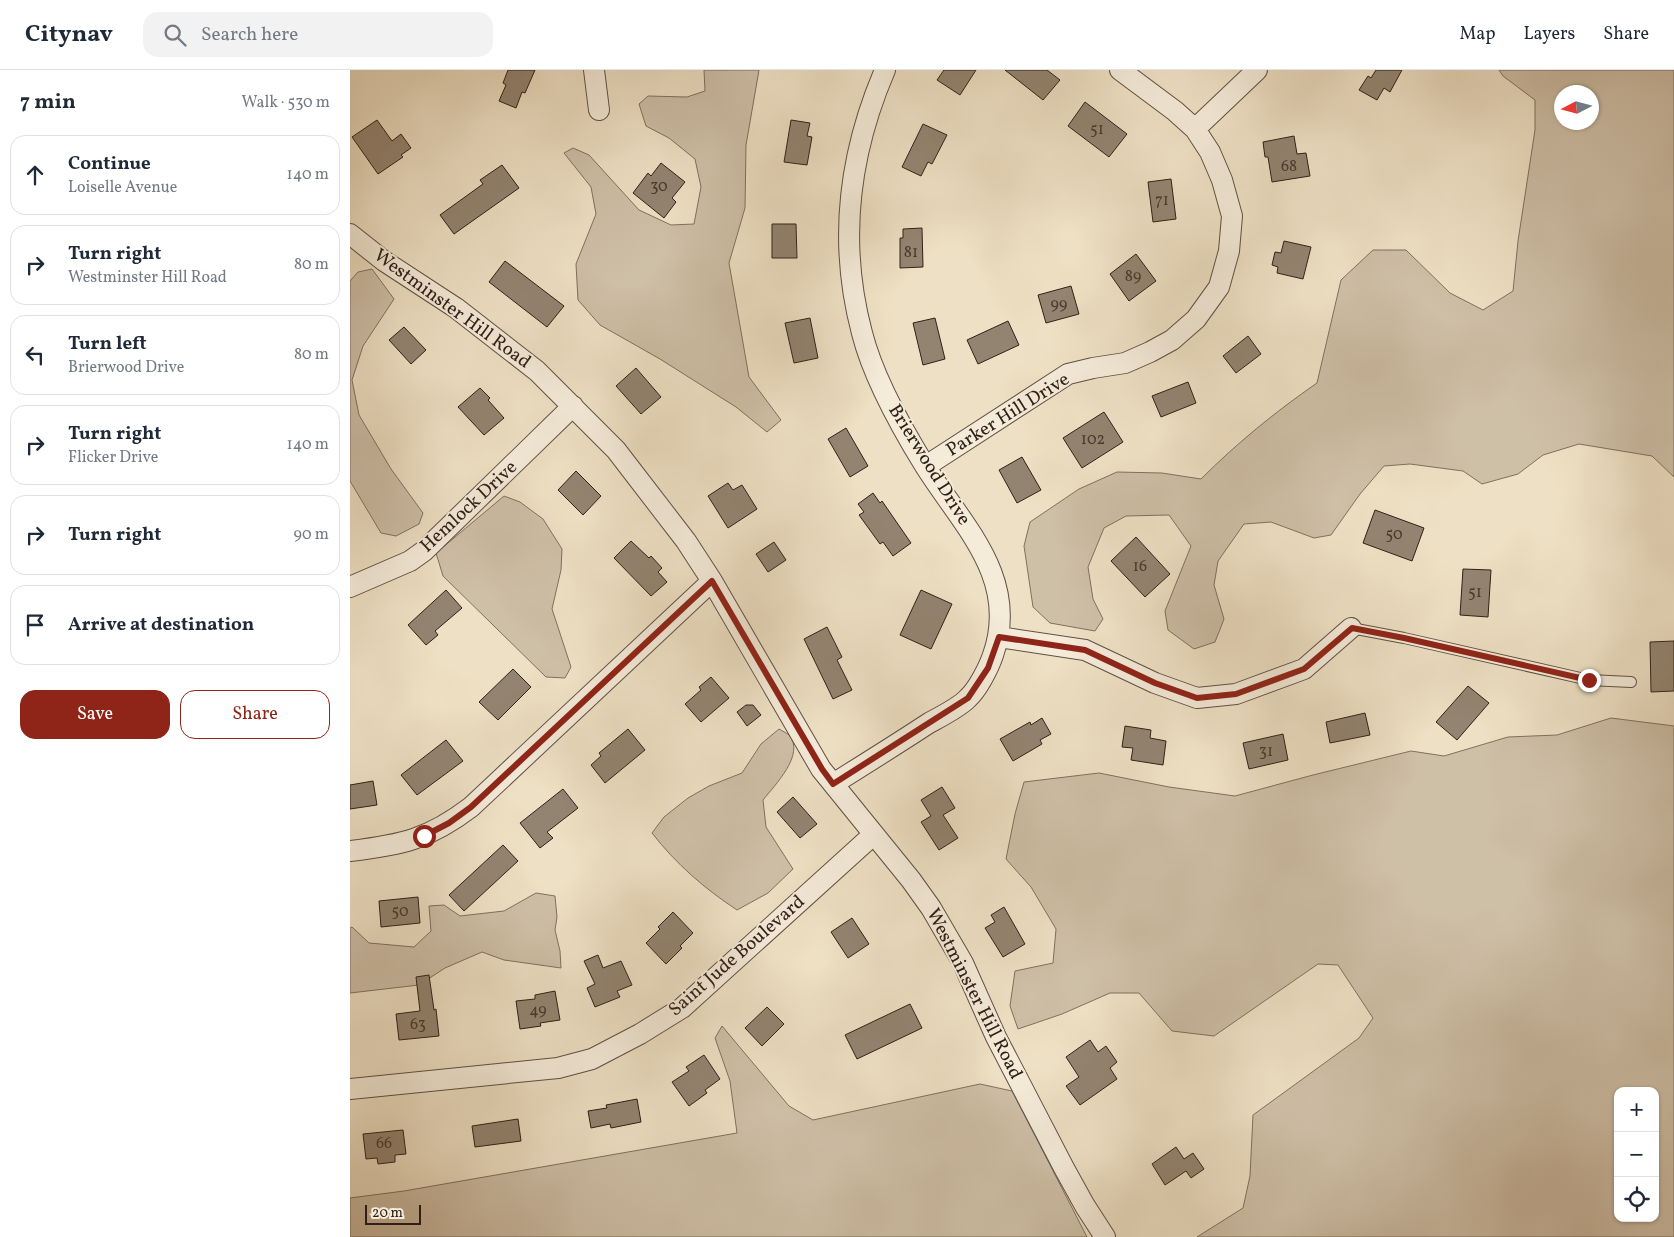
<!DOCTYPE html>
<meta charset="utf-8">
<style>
:root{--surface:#fff;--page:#f2f2f3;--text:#1f2937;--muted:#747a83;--line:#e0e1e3;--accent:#8f2418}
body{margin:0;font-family:Vollkorn,serif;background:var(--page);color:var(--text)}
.controls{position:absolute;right:15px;bottom:15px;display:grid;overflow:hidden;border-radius:10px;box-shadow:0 1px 4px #0004}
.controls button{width:45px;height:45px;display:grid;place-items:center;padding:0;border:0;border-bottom:1px solid var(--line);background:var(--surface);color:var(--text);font:25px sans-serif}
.compass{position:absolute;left:1204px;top:15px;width:45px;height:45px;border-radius:50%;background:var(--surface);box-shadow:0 1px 4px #0004;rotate:264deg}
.scale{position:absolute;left:15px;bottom:12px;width:56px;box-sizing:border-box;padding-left:5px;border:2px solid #302018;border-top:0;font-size:14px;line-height:18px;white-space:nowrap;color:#302018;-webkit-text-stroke:4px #f4ebd9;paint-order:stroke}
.stop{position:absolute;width:15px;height:15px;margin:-11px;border:4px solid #8f2418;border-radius:50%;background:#fff}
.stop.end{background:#8f2418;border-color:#fff;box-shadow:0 1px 5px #0008}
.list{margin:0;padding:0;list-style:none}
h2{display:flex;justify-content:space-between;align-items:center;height:65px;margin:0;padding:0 20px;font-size:21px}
h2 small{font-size:16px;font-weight:400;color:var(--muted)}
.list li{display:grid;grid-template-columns:32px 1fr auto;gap:15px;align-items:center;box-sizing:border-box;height:80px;margin:0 10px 10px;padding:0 10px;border:1px solid var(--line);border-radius:15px}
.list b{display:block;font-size:19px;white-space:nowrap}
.list p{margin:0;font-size:16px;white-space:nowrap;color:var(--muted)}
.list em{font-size:16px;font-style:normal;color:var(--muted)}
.actions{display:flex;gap:10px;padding:15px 20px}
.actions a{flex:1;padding:11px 0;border:1px solid var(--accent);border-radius:15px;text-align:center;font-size:18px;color:var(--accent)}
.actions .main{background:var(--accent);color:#fff}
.icon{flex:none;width:28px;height:28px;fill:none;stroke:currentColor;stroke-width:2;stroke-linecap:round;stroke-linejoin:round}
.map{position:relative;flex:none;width:1324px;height:1167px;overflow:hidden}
header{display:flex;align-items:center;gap:30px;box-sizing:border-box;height:70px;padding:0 25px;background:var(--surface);border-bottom:1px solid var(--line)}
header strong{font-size:24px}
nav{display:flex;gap:28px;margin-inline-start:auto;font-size:18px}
.search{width:350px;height:45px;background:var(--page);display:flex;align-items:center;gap:12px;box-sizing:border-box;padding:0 18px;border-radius:15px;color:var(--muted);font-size:19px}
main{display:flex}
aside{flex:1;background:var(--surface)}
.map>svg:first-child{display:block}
</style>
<header>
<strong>Citynav</strong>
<div class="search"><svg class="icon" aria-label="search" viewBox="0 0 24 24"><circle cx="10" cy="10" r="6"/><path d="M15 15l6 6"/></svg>Search here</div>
<nav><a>Map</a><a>Layers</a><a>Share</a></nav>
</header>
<main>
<aside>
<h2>7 min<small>Walk · 530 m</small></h2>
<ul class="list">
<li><svg class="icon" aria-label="ahead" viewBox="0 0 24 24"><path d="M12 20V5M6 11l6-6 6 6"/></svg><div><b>Continue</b><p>Loiselle Avenue</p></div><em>140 m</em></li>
<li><svg class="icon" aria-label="right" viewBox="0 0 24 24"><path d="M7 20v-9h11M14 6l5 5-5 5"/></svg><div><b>Turn right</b><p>Westminster Hill Road</p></div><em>80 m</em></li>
<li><svg class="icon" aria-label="left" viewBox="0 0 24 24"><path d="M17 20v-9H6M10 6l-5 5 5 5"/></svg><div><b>Turn left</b><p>Brierwood Drive</p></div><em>80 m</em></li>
<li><svg class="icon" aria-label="right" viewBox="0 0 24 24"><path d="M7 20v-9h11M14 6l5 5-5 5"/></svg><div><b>Turn right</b><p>Flicker Drive</p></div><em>140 m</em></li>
<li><svg class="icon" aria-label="right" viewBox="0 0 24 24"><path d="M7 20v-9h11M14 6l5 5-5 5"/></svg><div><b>Turn right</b></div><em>90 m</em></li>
<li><svg class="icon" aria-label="arrive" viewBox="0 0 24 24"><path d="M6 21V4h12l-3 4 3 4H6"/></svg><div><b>Arrive at destination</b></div></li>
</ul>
<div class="actions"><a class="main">Save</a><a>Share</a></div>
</aside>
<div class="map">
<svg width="1324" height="1167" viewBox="0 0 1324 1167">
<rect width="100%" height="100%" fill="#eee0c4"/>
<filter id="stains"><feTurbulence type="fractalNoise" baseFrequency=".004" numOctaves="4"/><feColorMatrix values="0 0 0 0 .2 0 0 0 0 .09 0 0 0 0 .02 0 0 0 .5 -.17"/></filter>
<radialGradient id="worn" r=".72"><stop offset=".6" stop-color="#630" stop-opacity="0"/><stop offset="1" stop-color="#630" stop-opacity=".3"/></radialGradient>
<path fill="#cebfa7" stroke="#7f7060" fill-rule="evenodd" d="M 354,0 L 409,0 L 396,75 L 395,138 L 379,193 L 399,307 L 431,350 L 417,362 L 386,337 L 310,289 L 250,255 L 228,230 L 226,194 L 246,144 L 241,117 L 214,83 L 223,78 L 239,85 L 289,140 L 321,155 L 344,154 L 351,117 L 345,89 L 319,68 L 296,56 L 289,34 L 298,26 L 337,27 L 355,21 Z
M 1149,0 L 1324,0 L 1324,407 L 1302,386 L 1229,374 L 1193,385 L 1168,404 L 1132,414 L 1113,401 L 1060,394 L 1034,396 L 1010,424 L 981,465 L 964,468 L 921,452 L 894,454 L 868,491 L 864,515 L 874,549 L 865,572 L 844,579 L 818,560 L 815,541 L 841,476 L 819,445 L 776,446 L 754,458 L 738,497 L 743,529 L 753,549 L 745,561 L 700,553 L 683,537 L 674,476 L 680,452 L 729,419 L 767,402 L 812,403 L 851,409 C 886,374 925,342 967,313 L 991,210 L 1023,180 L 1056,180 L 1100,223 L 1133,240 L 1163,221 L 1168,171 L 1185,60 L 1185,30 L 1153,6 ZM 1212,22 L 1242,22 L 1242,52 L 1212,52 Z
M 22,199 L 44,229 L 13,276 L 2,310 L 9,345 L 41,399 L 73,443 L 69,454 L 46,466 L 31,463 L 0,411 L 0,211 L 8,202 Z
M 154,426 L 170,432 L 193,449 L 212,479 L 211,500 L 202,539 L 221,597 L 215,608 L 196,607 L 93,506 L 86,483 Z
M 1261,648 L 1324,656 L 1324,1167 L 847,1167 L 893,1138 L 900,1106 L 903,1045 L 1009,968 L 1023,948 L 988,895 L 968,894 L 864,966 L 822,961 L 789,923 L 760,923 L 712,944 L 668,959 L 660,936 L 665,901 L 703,893 L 706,859 L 681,817 L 656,789 L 665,744 L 674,712 L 749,703 L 819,717 L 885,726 L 963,705 L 1061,681 L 1094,686 L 1158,667 L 1207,665 ZM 1268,1021 L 1305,1021 L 1305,1148 L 1268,1148 Z
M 429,659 C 432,661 437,663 439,665 C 456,684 424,716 413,730 L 416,757 L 443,799 L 418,823 L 387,840 C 355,819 326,794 302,763 L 314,747 L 338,728 L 359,716 L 392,703 L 411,674 Z
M 186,823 L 205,826 L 207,847 L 205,860 L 210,881 L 211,898 L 154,890 L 132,882 L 95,898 L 69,915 L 0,923 L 0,858 L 2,857 L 19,873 L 64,877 L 81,861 L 79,836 L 94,835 L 110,846 L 154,841 Z
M 372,956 L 439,1036 L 463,1050 L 630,1014 L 662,1021 L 737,1167 L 0,1167 L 0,1128 L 54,1121 L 387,1063 L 380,1011 L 365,968 Z"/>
<path fill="#938471" stroke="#302018" d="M 158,0 L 185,0 L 175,23 L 172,22 L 166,38 L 149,31 L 156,15 L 153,13 Z
M 594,0 L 626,0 L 610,25 L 587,10 Z
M 655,0 L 697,0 L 710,10 L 693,30 Z
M 1026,0 L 1052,0 L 1040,22 L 1034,18 L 1027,30 L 1009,20 L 1018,6 L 1021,8 Z
M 735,32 L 777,64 L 759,87 L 718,56 Z
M 27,50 L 42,71 L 51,64 L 61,78 L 51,85 L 53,87 L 28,104 L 2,67 Z
M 441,50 L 460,53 L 457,66 L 462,67 L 457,95 L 434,92 Z
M 573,54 L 597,65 L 582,94 L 578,92 L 571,106 L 552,97 Z
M 944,66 L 947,84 L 956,83 L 960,106 L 922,112 L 918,87 L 915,87 L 913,72 Z
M 311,93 L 335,112 L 322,128 L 326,132 L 314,148 L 283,123 L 298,103 L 301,106 Z
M 152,95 L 169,118 L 104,164 L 90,145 L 133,114 L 130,110 Z
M 821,109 L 826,149 L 803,152 L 798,112 Z
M 422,154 L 446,154 L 447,188 L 422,188 Z
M 572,158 L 573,197 L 550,198 L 550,168 L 553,168 L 553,159 Z
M 934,171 L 961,177 L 953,209 L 927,203 L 928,197 L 922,195 L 925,182 L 931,183 Z
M 786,184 L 806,211 L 779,231 L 760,204 Z
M 155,191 L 214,236 L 197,257 L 139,212 Z
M 721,216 L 729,244 L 696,253 L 688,225 Z
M 460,248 L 468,288 L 444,293 L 435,253 Z
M 585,248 L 595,289 L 573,295 L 563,253 Z
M 658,251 L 669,275 L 628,294 L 617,270 Z
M 54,257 L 76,280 L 61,294 L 39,270 Z
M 898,266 L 911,284 L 886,303 L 873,286 Z
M 286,298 L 311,327 L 291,344 L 266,316 Z
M 838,312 L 846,333 L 811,347 L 802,326 Z
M 130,318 L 140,328 L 138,330 L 154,348 L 134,365 L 108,337 Z
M 754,342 L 773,372 L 732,398 L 713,368 Z
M 496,358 L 518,396 L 500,407 L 478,369 Z
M 672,387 L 691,420 L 667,433 L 649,400 Z
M 226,401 L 251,426 L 233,445 L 208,420 Z
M 378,413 L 383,420 L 392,415 L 407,439 L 378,458 L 358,426 Z
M 523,423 L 530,433 L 532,431 L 561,473 L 543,486 L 533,472 L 530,474 L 509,445 L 514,442 L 508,434 Z
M 1025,440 L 1074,458 L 1062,491 L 1013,473 Z
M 786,467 L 820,504 L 795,527 L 761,491 Z
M 281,471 L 299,488 L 301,486 L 312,498 L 308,502 L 317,512 L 301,526 L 264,488 Z
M 424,472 L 436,490 L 418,502 L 406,484 Z
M 1113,499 L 1141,500 L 1138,547 L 1110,545 Z
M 96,520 L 112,538 L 85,561 L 88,565 L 76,575 L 58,555 Z
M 571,520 L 602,534 L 581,579 L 550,565 Z
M 477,557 L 492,587 L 487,590 L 502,620 L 483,629 L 454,569 Z
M 1324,571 L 1324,621 L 1301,622 L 1300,572 Z
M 163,599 L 181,617 L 148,650 L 129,632 Z
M 361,607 L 379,628 L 351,652 L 335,634 L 351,620 L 349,617 Z
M 1118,616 L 1139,633 L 1107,670 L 1086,652 Z
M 396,635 L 403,635 L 411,645 L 397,656 L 387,642 Z
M 1015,643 L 1020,665 L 980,673 L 976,652 Z
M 692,648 L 701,664 L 690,670 L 692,674 L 663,691 L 650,669 L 680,652 L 681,655 Z
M 775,656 L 801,660 L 800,668 L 816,671 L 813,695 L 781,690 L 783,678 L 772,677 Z
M 278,659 L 295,680 L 255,713 L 241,695 L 251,686 L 249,683 Z
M 933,664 L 938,690 L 899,699 L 893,673 Z
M 96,670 L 113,691 L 67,725 L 51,705 Z
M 23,711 L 27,735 L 0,739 L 0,715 Z
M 592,717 L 605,738 L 593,745 L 608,768 L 589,780 L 571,752 L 581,746 L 571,730 Z
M 213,719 L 228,738 L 197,762 L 203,768 L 190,778 L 170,753 Z
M 443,727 L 467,754 L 450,768 L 427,742 Z
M 153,775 L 168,791 L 114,841 L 99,825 Z
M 68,827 L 70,853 L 31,857 L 29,831 Z
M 654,837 L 675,874 L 653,887 L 635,858 L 645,852 L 641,845 Z
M 323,842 L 343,863 L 330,876 L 332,878 L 316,894 L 296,873 L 310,859 L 308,857 Z
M 502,848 L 519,874 L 498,888 L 481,862 Z
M 248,885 L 253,898 L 271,891 L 282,915 L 267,921 L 270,927 L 245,937 L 237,918 L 245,914 L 234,891 Z
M 79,905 L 84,940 L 86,939 L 89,966 L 49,970 L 46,944 L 70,941 L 66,907 Z
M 205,921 L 210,950 L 190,953 L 191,956 L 170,959 L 166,931 L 185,929 L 185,925 Z
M 560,934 L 572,958 L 507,989 L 495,965 Z
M 417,937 L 434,954 L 412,976 L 395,958 Z
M 740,970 L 748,982 L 756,976 L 767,992 L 760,998 L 767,1009 L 730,1035 L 716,1016 L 729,1007 L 716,987 Z
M 354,985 L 370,1009 L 355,1020 L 357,1023 L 339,1036 L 322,1012 L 339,1001 L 336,997 Z
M 287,1029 L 291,1052 L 261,1058 L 260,1054 L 241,1058 L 238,1041 L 257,1038 L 256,1035 Z
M 168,1049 L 171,1071 L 125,1077 L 122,1056 Z
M 53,1060 L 56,1084 L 45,1085 L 45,1092 L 28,1094 L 27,1088 L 16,1089 L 13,1064 Z
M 826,1077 L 834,1089 L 843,1083 L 854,1099 L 841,1108 L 836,1101 L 815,1115 L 802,1094 Z"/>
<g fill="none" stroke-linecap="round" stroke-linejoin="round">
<g stroke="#605043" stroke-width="12">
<path id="lane" d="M 1001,558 L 1054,568 L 1239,610 L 1281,612"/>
</g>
<g stroke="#605043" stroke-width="22">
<path id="street" d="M 244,0 L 249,40
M 845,59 L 907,0
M 0,164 L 34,191 L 106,238 L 187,301 L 266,380 L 336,471 L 362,511 L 471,699 L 561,810 L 581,838 L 613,893 L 646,967 L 714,1098 L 735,1136 L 755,1167
M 576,396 L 718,304 L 743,298 L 775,293 L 800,282 L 822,270 L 846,249 L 869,217 L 879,181 L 882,146 L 872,110 L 860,82 L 845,59 L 825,41 L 770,0
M 0,517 L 60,491 L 74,481 L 223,336
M 649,567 L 735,580 L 805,613 L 847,628 L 886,624 L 954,599 L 1001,558
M 483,714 C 515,694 547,674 579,653 C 590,647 610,637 618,628 C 628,619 639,597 643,585 C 670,508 612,455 575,396 C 551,357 523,307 512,263 C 488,173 498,86 535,0
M 0,781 C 52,775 79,769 121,737 L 362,511
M 0,1019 L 208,998 L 242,989 L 290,964 L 332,938 L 523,765"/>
</g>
<use href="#lane" stroke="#f4ebd9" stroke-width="10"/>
<use href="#street" stroke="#f4ebd9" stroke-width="20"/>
</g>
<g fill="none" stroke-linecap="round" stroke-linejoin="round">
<path stroke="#8f2418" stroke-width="6" d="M 74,766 L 99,753 L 121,737 L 362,511 L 472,699 L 483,714 L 618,628 L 638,598 L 649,567 L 735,580 L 805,613 L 847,628 L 886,624 L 954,599 L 1002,558 L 1054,568 L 1239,610"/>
</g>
<g text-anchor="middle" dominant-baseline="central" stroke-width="4" stroke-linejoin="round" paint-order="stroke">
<g font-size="16" fill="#49392e">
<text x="747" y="60">51</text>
<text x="939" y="97">68</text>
<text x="309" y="117">30</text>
<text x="812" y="131">71</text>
<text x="561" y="183">81</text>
<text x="783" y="207">89</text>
<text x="709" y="235">99</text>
<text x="743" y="370">102</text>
<text x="1044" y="465">50</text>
<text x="790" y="497">16</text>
<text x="1125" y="523">51</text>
<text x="916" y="682">31</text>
<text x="50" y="842">50</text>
<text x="188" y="941">49</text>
<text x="68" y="955">63</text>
<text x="34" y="1074">66</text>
</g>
<g font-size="19" fill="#302018" stroke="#f4ebd9">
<text transform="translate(102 239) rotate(36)">Westminster Hill Road</text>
<text transform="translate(658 345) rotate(-32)">Parker Hill Drive</text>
<text transform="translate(579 395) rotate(58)">Brierwood Drive</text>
<text transform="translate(119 437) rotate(-43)">Hemlock Drive</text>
<text transform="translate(387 886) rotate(-41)">Saint Jude Boulevard</text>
<text transform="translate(624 924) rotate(63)">Westminster Hill Road</text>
</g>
</g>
<rect width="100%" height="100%" filter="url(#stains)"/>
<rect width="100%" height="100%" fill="url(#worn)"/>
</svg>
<div class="controls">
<button>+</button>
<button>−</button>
<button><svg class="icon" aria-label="locate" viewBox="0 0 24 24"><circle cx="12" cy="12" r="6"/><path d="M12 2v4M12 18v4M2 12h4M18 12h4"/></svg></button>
</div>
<svg class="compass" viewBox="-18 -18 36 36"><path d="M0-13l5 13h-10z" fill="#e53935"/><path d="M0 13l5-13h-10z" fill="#747a83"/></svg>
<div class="scale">20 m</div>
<div class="stop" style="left:74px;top:766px"></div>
<div class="stop end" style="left:1239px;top:610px"></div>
</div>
</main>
